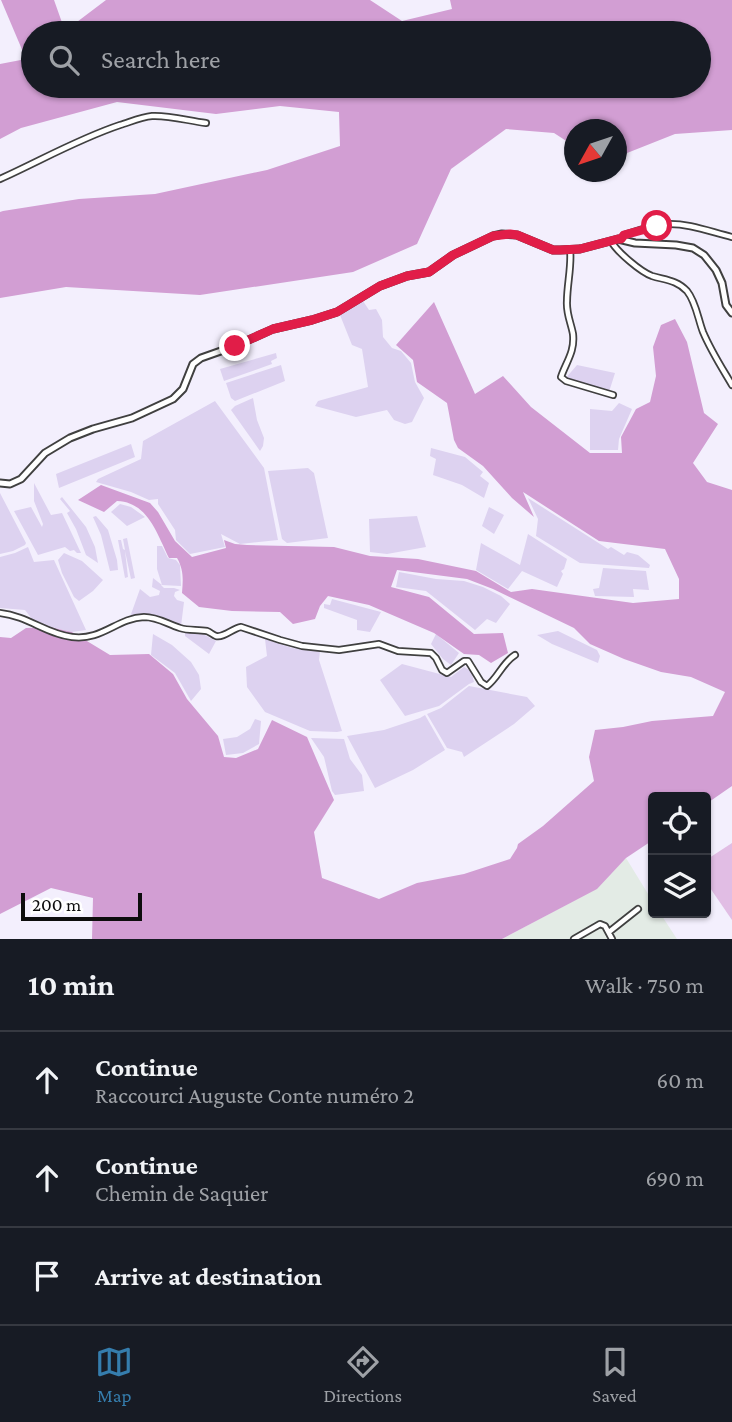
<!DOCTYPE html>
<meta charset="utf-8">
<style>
:root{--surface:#171b24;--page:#20242c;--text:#f1f3f6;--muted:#9ea1a6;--line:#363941;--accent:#357dad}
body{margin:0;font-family:"Crimson Pro",serif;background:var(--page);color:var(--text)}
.controls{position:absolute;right:21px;bottom:21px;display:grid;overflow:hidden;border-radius:7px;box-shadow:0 2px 5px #0004}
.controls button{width:63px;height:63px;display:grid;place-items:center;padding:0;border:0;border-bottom:2px solid var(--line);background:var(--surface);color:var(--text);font:35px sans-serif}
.compass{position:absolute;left:564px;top:119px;width:63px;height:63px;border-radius:50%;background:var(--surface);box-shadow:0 2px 5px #0004;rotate:230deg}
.scale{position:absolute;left:21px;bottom:18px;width:121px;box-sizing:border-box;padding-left:7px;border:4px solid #0d0d0d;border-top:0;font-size:19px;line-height:24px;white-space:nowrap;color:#0d0d0d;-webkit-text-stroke:5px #fff;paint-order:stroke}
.stop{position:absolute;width:21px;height:21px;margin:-16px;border:5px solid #e11d48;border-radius:50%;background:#fff}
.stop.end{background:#e11d48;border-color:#fff;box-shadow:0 2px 7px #0008}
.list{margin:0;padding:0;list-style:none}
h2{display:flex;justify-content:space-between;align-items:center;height:91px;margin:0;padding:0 28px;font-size:30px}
h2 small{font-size:23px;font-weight:400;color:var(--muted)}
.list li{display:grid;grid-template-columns:46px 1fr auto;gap:21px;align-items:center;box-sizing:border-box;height:98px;padding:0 28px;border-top:2px solid var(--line)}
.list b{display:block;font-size:26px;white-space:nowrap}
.list p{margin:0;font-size:23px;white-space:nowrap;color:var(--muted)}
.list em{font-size:23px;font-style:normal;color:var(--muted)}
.icon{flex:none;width:38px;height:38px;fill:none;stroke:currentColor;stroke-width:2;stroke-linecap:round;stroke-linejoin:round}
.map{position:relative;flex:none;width:732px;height:939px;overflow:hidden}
.search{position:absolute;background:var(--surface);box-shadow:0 2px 5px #0004;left:21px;right:21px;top:21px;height:77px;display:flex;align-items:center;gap:18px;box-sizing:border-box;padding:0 24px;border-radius:38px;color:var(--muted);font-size:26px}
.sheet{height:385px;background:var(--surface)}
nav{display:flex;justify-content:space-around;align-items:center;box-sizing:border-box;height:98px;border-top:2px solid var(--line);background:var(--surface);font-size:19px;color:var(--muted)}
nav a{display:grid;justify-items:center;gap:4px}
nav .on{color:var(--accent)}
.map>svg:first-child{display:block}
</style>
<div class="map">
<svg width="732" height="939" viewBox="0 0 732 939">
<rect width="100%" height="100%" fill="#f3effd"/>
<path fill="#e3ebe5" d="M 626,858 L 653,902 L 653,913 L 660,913 L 677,939 L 502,939 L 596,889 Z"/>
<path fill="#ddd2f0" d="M 363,301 L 369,310 L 376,309 L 382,320 L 383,337 L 392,348 L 401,351 L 411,363 L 415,382 L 424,398 L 412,422 L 405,424 L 394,420 L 387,410 L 356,417 L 315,406 L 318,401 L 368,387 L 362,349 L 352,345 L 340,315 Z
M 276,353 L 277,358 L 271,361 L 272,364 L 224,381 L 220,369 Z
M 281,365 L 285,381 L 235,401 L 231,398 L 226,383 Z
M 577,365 L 615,373 L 609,392 L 565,379 Z
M 253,398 L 257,420 L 264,438 L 263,446 L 260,451 L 231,410 L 235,406 Z
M 215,401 L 264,468 L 278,540 L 240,544 L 221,534 L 225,547 L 190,554 L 176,540 L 175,530 L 158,504 L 158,499 L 149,500 L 131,492 L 96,482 L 98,479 L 141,459 L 143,441 Z
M 619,403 L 632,409 L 619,439 L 618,450 L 590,450 L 590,409 L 612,411 Z
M 131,444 L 135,457 L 59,488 L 56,474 Z
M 431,448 L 465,457 L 483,472 L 480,476 L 489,483 L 484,498 L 462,485 L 433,475 L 436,459 L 430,456 Z
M 308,468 L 314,473 L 328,538 L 287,543 L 282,539 L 268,471 Z
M 34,483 L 51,515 L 62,513 L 81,553 L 77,553 L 74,550 L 70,551 L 65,547 L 38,555 L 14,511 L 31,507 L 42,527 L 43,524 L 34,501 Z
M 0,493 L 26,543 L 25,545 L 13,551 L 0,554 Z
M 62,497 L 86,527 L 95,547 L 98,563 L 86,555 L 76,529 L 67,513 L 70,511 L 60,499 Z
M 528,498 L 608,549 L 611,547 L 624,555 L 627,552 L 638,555 L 650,565 L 649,568 L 580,563 L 536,536 L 538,519 Z
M 120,504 L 131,507 L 145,517 L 127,526 L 111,512 Z
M 489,507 L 504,515 L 494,534 L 482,526 Z
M 96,516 L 108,530 L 117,560 L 118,570 L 110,571 L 101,535 L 93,517 Z
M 417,516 L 426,547 L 387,554 L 370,552 L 369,519 Z
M 528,534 L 567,559 L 564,569 L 561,571 L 563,574 L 557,587 L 522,571 L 508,589 L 476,570 L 481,543 L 520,565 Z
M 127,538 L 135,578 L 131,579 L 125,551 L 128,577 L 125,578 L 118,540 L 121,540 L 123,549 L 125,550 L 123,539 Z
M 157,546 L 162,546 L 168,558 L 176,560 L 180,565 L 181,586 L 161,585 L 164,588 L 174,588 L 180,590 L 175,592 L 174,596 L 177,600 L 184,602 L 181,626 L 165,620 L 130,617 L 140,589 L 150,597 L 159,595 L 160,591 L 152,587 L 153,578 L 162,585 L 157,569 Z
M 28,547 L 34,562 L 54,560 L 86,630 L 72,632 L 47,626 L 32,619 L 25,610 L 0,608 L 0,557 L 15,553 Z
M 64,553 L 82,561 L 103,580 L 93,591 L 79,601 L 74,597 L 62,573 L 58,560 Z
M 603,568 L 646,571 L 649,590 L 633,589 L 634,597 L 595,596 L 593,589 L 599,588 Z
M 399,572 L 436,579 L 464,581 L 483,587 L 501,596 L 510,604 L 496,623 L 487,619 L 475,630 L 426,591 L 396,587 Z
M 332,599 L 381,612 L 370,632 L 357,630 L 357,620 L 324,608 L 324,604 L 330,605 Z
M 558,631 L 597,650 L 600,656 L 598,663 L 552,644 L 537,635 Z
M 185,633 L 201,633 L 216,641 L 209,654 L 185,636 Z
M 153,634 L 172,645 L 191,662 L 199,675 L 201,689 L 191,701 L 175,673 L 151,655 Z
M 436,634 L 459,653 L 451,665 L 443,659 L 431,644 Z
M 265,639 L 292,648 L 320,651 L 319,660 L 342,731 L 337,732 L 310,731 L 265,712 L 247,687 L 246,667 L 267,656 Z
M 402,664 L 451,677 L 464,667 L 471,671 L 474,682 L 469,684 L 439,706 L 405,716 L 380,680 Z
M 469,686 L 527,697 L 535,706 L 514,724 L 464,757 L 462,752 L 447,748 L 427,714 L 441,708 Z
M 425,715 L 445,750 L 413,770 L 375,788 L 347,736 L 384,730 L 420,718 Z
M 255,719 L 261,721 L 259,744 L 243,753 L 226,755 L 223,739 L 237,737 L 250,729 Z
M 311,738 L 344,739 L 350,759 L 362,775 L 364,791 L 335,795 L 332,791 L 324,757 Z"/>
<path fill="#e1bde4" d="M 732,843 L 732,920 L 706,882 L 706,860 Z"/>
<path fill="#d29ed3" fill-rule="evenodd" d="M 1,0 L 54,0 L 65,31 L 106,0 L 370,0 L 402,21 L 452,9 L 450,0 L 732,0 L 732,130 L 675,134 L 617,157 L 616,130 L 574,130 L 574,146 L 554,133 L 506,129 L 451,169 L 417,244 L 353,272 L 200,295 L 66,287 L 0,298 L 0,212 L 3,211 L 79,199 L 155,194 L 267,170 L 340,146 L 339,112 L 280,106 L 216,114 L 117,102 L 21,128 L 0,139 L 0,64 L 26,59 ZM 33,33 L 699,33 L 699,86 L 33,86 Z
M 434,302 L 475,394 L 503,376 L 531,407 L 590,453 L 622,453 L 621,437 L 636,409 L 650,402 L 656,376 L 653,347 L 661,325 L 675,319 L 687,342 L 704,413 L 718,424 L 693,463 L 707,482 L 732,490 L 732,786 L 706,804 L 706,797 L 653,797 L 653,840 L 626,858 L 597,889 L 502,939 L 92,939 L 93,898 L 51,888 L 0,914 L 0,637 L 11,638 L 26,628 L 50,627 L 72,632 L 110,655 L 149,654 L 173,674 L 187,699 L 218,736 L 224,757 L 236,758 L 258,749 L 272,720 L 307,737 L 334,800 L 314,832 L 322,878 L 379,899 L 417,883 L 464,874 L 510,859 L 517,848 L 518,844 L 543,826 L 594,781 L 589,757 L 595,730 L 623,727 L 652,721 L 713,716 L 725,692 L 691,677 L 661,672 L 624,659 L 590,644 L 574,628 L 493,589 L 467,579 L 397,570 L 391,587 L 429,597 L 474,634 L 503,633 L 508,653 L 491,663 L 479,655 L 464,654 L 434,633 L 369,605 L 328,596 L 320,606 L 315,619 L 293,624 L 280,612 L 232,611 L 199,607 L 182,593 C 183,580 184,570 177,558 L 169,558 C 157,534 148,502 117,501 L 104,512 L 78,500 L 101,485 L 150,503 L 158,512 L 175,541 L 192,557 L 226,548 L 224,540 L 235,544 L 247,545 L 334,547 L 370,556 L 418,559 L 476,571 L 511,592 L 532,589 L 633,603 L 679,599 L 679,579 L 665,549 L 599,541 L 523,492 L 534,517 L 512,498 L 483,466 L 458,448 L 454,440 L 447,403 L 417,382 L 413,360 L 396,345 Z"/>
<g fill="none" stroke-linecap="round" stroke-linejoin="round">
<g stroke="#404040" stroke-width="8">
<path id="minor" d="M 0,179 C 40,161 78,139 120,125 C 130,122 141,117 152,116 C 169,115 189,121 206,123
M 621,239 L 624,235 C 637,231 652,225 667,224 C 688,223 711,232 732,237
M 611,241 C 617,252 641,272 652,276 C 665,280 677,280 687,291 C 696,302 698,319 703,332 C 711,351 722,368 732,385
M 570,250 C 572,264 567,285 567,301 C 566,313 571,323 573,334 C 575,352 566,362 561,377 L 566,381 L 613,395
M 0,613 C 28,616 46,634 72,637 C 102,641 117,618 144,617 C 158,617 167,624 180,628 C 189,631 198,629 207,631 C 210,632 213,635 216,636 C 224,638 233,628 241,627 L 280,640 L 302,646 L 339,650 L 379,644 L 398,651 L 431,653 L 436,658 L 442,670 L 447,673 L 464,661 L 468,661 L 481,682 L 487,686 C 498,678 503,662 515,655
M 609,932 L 638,909
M 574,939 L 600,924 L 605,926 L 612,939"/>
</g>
<g stroke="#404040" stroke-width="9">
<path id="tertiary" d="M 0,483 L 10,484 L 21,479 L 45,453 L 70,438 L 93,429 L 132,418 L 173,399 L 183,389 L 193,364 L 201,358 L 235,346 L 273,329 L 312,320 L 337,312 L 380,286 L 407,276 L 429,272 L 453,255 L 493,236 L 502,234 L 517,235 L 553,250 L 560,250 L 580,249 L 618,239 L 635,243 L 676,245 L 693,248 L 704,255 L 716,270 L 722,283 L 726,305 L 732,313"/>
</g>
<use href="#minor" stroke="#fff" stroke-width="4.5"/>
<use href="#tertiary" stroke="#fff" stroke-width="5"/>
</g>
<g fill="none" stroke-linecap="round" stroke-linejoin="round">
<path stroke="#e11d48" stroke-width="9" d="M 235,346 L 273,329 L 312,320 L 337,312 L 380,286 L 407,276 L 429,272 L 453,255 L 493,236 L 510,234 L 517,235 L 553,250 L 560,250 L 580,249 L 618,239 L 621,239 L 624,235 L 657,226"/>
</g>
</svg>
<div class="controls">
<button><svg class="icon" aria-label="locate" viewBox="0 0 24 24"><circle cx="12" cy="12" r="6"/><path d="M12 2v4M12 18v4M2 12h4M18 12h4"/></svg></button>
<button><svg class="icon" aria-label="layers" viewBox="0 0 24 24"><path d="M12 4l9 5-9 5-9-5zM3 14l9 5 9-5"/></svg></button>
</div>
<svg class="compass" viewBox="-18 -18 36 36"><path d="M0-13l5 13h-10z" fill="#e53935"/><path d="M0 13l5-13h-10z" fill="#9ea1a6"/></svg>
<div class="scale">200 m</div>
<div class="stop" style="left:657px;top:226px"></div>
<div class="stop end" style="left:235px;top:346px"></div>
<div class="search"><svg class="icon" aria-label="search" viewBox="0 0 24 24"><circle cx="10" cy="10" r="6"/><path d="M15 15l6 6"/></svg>Search here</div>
</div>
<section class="sheet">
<h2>10 min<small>Walk · 750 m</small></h2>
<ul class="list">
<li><svg class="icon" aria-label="ahead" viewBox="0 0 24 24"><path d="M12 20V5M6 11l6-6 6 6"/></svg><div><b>Continue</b><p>Raccourci Auguste Conte numéro 2</p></div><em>60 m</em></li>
<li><svg class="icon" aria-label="ahead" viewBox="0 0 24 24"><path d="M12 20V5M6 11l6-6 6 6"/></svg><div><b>Continue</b><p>Chemin de Saquier</p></div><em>690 m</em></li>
<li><svg class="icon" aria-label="arrive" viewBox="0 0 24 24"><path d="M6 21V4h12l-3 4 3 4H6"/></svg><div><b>Arrive at destination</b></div></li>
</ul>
</section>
<nav>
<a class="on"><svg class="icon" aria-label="map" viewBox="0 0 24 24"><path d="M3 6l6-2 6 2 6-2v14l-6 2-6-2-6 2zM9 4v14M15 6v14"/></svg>Map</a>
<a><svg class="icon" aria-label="directions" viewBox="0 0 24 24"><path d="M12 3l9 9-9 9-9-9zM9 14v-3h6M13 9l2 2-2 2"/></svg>Directions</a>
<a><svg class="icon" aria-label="saved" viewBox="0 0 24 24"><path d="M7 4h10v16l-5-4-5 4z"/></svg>Saved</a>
</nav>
